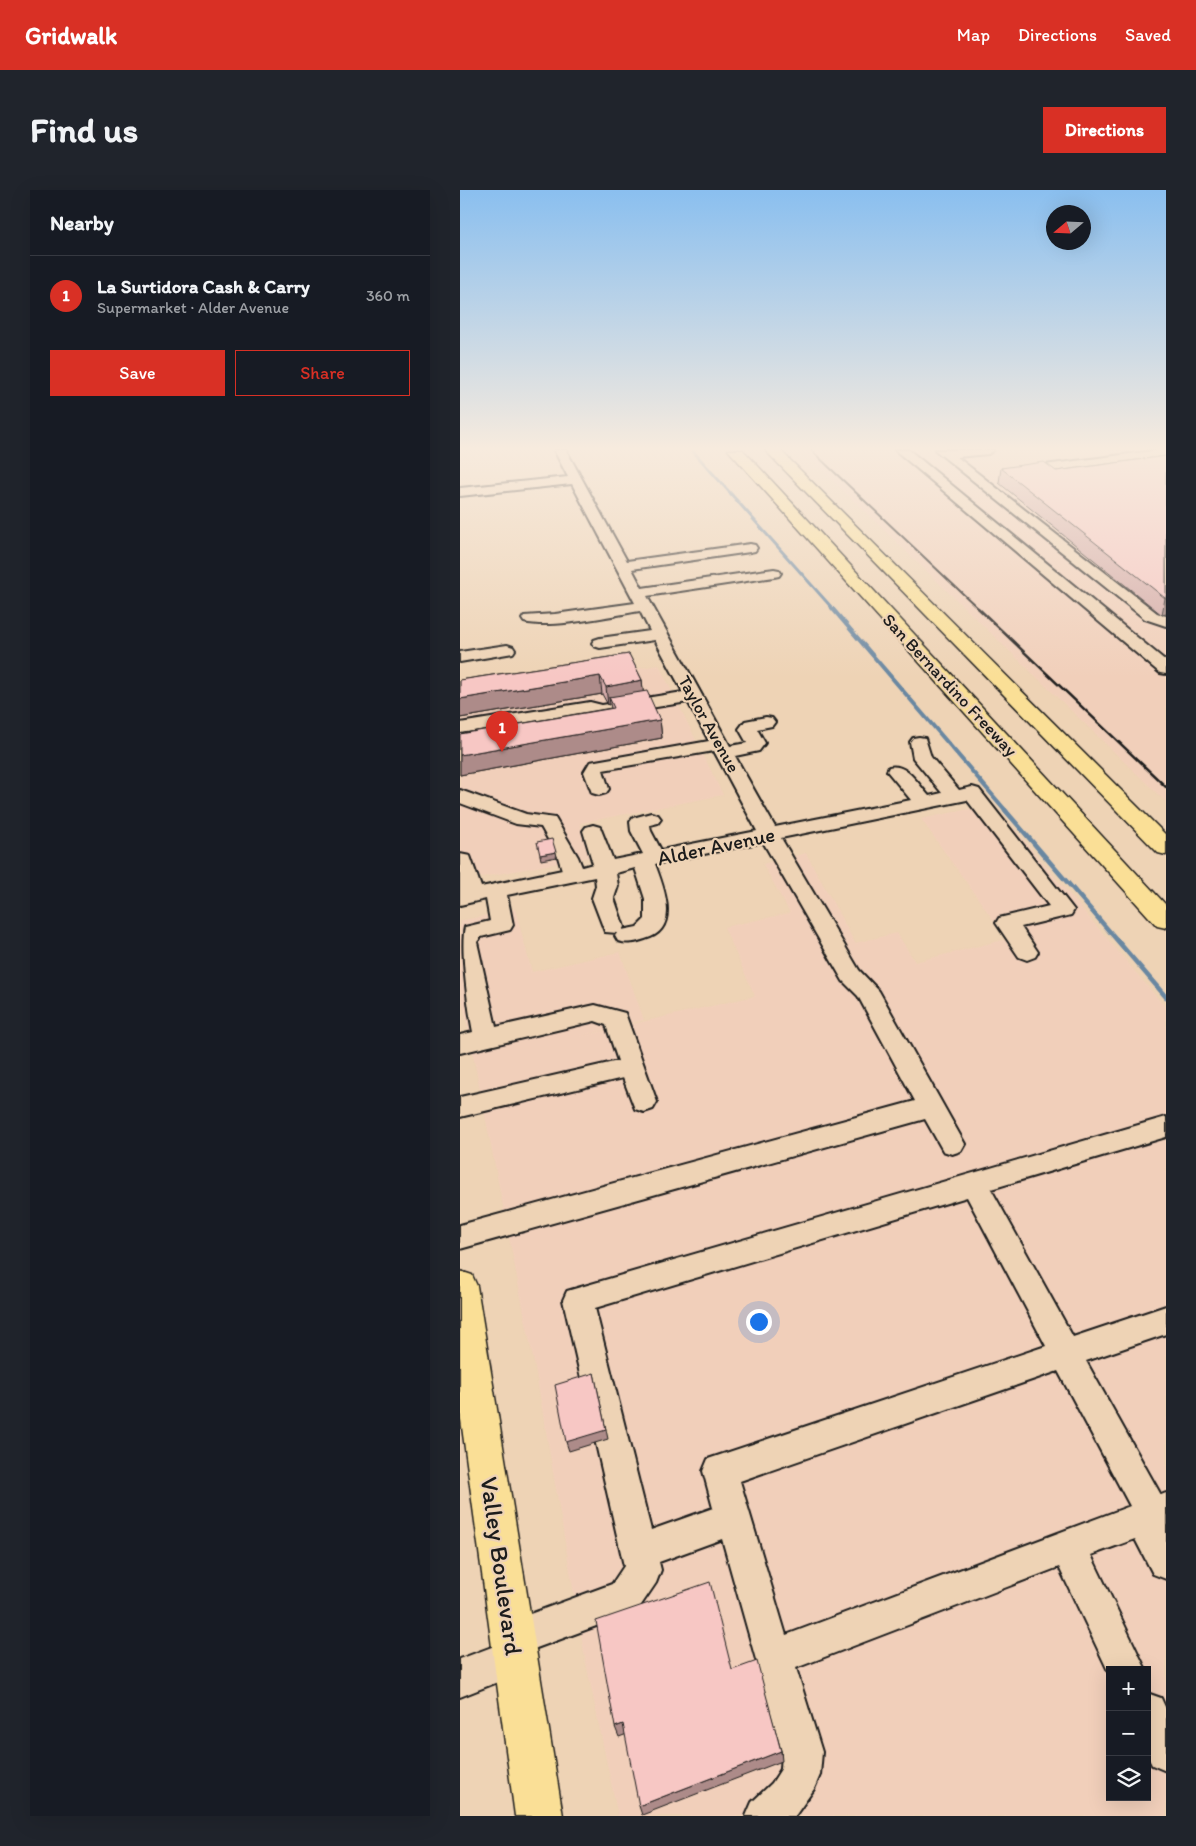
<!DOCTYPE html>
<meta charset="utf-8">
<style>
:root{--surface:#171b24;--page:#20242c;--text:#f1f3f6;--muted:#9ea1a6;--line:#363941;--accent:#d93025}
body{margin:0;font-family:Itim,sans-serif;background:var(--page);color:var(--text)}
.controls{position:absolute;right:15px;bottom:15px;display:grid;overflow:hidden;border-radius:0px;box-shadow:0 5px 20px #0002}
.controls button{width:45px;height:45px;display:grid;place-items:center;padding:0;border:0;border-bottom:1px solid var(--line);background:var(--surface);color:var(--text);font:25px sans-serif}
.compass{position:absolute;left:586px;top:15px;width:45px;height:45px;border-radius:50%;background:var(--surface);box-shadow:0 5px 20px #0002;rotate:251deg}
.you{position:absolute;left:298px;top:1131px;width:18px;height:18px;margin:-12px;border:4px solid #fff;border-radius:50%;background:#1a73e8;box-shadow:0 0 0 8px #1a73e833}
.badge{display:grid;place-items:center;width:32px;height:32px;border-radius:50%;background:var(--accent);color:#fff;font-size:16px;font-weight:700}
.pin{position:absolute;translate:-50% -41px;filter:drop-shadow(0 1px 2px #0008)}
.pin::after{content:'';position:absolute;top:26px;width:18px;height:15px;background:inherit;clip-path:polygon(0 0,100% 0,50% 100%)}
.list{margin:0;padding:0;list-style:none}
h2{display:flex;justify-content:space-between;align-items:center;height:65px;margin:0;padding:0 20px;font-size:21px}
h2 small{font-size:16px;font-weight:400;color:var(--muted)}
.list li{display:grid;grid-template-columns:32px 1fr auto;gap:15px;align-items:center;box-sizing:border-box;height:80px;padding:0 20px;border-top:1px solid var(--line)}
.list b{display:block;font-size:19px;white-space:nowrap}
.list p{margin:0;font-size:16px;white-space:nowrap;color:var(--muted)}
.list em{font-size:16px;font-style:normal;color:var(--muted)}
.actions{display:flex;gap:10px;padding:15px 20px}
.actions a{flex:1;padding:11px 0;border:1px solid var(--accent);border-radius:0px;text-align:center;font-size:18px;color:var(--accent)}
.actions .main{background:var(--accent);color:#fff}
.icon{flex:none;width:28px;height:28px;fill:none;stroke:currentColor;stroke-width:2;stroke-linecap:round;stroke-linejoin:round}
.map{position:relative;flex:none;width:706px;height:1626px;overflow:hidden;border-radius:0px}
header{display:flex;align-items:center;gap:30px;box-sizing:border-box;height:70px;padding:0 25px;background:var(--accent);color:#fff}
header strong{font-size:24px}
nav{display:flex;gap:28px;margin-inline-start:auto;font-size:18px}
.intro{display:flex;align-items:center;justify-content:space-between;box-sizing:border-box;height:120px;padding:0 30px}
h1{margin:0;font-size:35px}
.button{padding:12px 22px;border-radius:0px;background:var(--accent);color:#fff;font-size:18px;font-weight:700}
main{display:flex;gap:30px;padding:0 30px}
aside{flex:1;background:var(--surface);border-radius:0px;box-shadow:0 5px 20px #0002}
.map>svg:first-child{display:block}
</style>
<header>
<strong>Gridwalk</strong>
<nav><a>Map</a><a>Directions</a><a>Saved</a></nav>
</header>
<div class="intro"><h1>Find us</h1><a class="button">Directions</a></div>
<main>
<aside>
<h2>Nearby<small></small></h2>
<ul class="list">
<li><span class="badge">1</span><div><b>La Surtidora Cash &amp; Carry</b><p>Supermarket · Alder Avenue</p></div><em>360 m</em></li>
</ul>
<div class="actions"><a class="main">Save</a><a>Share</a></div>
</aside>
<div class="map">
<svg width="706" height="1626" viewBox="0 0 706 1626">
<rect width="100%" height="100%" fill="#eed3b5"/>
<filter id="ink" filterUnits="userSpaceOnUse"><feTurbulence type="fractalNoise" baseFrequency=".02" numOctaves="2"/><feDisplacementMap in="SourceGraphic" scale="10" xChannelSelector="R" yChannelSelector="G"/><feConvolveMatrix kernelMatrix="1 2 1 2 8 2 1 2 1" color-interpolation-filters="sRGB"/></filter>
<g filter="url(#ink)">
<path fill="#f1cfba" fill-rule="evenodd" d="M 341,260 L 706,260 L 706,612 Z
M 199,475 L 263,605 L 120,633 L 130,667 L 0,691 L 0,508 Z
M 533,614 L 706,818 L 706,1626 L 158,1626 L 125,1468 L 76,1183 L 0,799 L 0,731 L 55,719 L 72,782 L 160,762 L 184,830 L 121,846 L 295,806 L 264,737 L 330,723 L 303,674 L 346,663 L 395,753 L 437,743 L 455,772 L 547,749 L 461,629 ZM 650,1480 L 687,1480 L 687,1607 L 650,1607 Z"/>
<g fill="none" stroke-linecap="round" stroke-linejoin="round">
<path stroke="#6987a1" stroke-width="3" d="M 232,260 L 373,419"/>
<path stroke="#6987a1" stroke-width="4" d="M 372,418 L 547,622"/>
<path stroke="#6987a1" stroke-width="4.5" d="M 545,620 L 706,807"/>
<g stroke="#1c1c1c" stroke-width="4">
<path id="minor" d="M 94,260 L 106,260 L 167,371 L 290,354 L 295,355 L 297,358 L 295,361 L 290,362 L 172,379 L 182,398 L 314,379 L 319,380 L 321,383 L 319,386 L 314,387 L 187,406 L 270,556 L 287,553 L 279,539 L 285,531 L 306,527 L 312,528 L 315,532 L 312,536 L 297,539 L 305,553 L 299,561 L 275,566 L 315,637 L 451,610 L 427,581 L 429,577 C 447,573 458,594 469,606 L 482,603 L 453,568 L 450,552 L 453,548 L 459,547 L 465,548 L 471,567 L 499,600 L 512,597 L 519,599 L 614,720 L 611,725 L 561,737 L 578,762 L 575,767 L 567,770 L 559,767 L 536,733 L 539,728 L 589,716 L 507,610 L 321,648 L 399,780 L 419,801 L 505,954 L 501,961 L 492,964 L 483,961 L 465,929 L 0,1059 L 0,1035 L 455,911 L 398,806 L 383,791 L 303,652 L 195,674 C 204,698 221,740 185,749 C 176,752 168,754 158,751 L 155,746 L 157,743 L 145,742 L 132,708 L 136,696 L 135,687 L 47,705 L 53,735 L 50,740 L 21,747 L 17,752 L 36,837 L 135,815 L 165,823 L 197,912 L 193,919 L 184,922 L 175,919 L 163,888 L 0,927 L 0,907 L 158,871 L 146,835 L 135,831 L 0,863 L 0,845 L 13,842 C 8,817 0,757 5,737 L 30,731 L 26,709 L 0,715 L 0,664 L 10,666 L 21,697 L 102,680 L 98,667 L 81,637 L 56,634 L 0,613 L 0,600 L 66,624 L 95,628 L 118,667 L 122,677 L 133,674 L 123,641 L 126,637 L 133,635 L 140,637 L 153,670 L 183,664 L 171,641 L 170,632 L 173,628 L 191,623 L 198,625 L 201,629 L 198,633 L 190,635 L 191,641 L 201,660 L 297,641 L 254,561 L 143,580 L 149,599 L 146,603 L 139,605 L 132,603 L 124,582 L 130,572 L 249,551 L 228,512 L 140,526 L 128,523 L 0,543 L 0,533 L 130,512 L 142,515 L 223,502 L 195,450 L 140,458 L 134,456 L 132,453 L 134,450 L 140,448 L 190,441 L 180,421 C 149,426 93,439 64,432 L 62,429 L 64,426 L 95,424 L 175,413 L 112,294 L 0,306 L 0,298 L 108,287 ZM 175,678 L 185,709 L 185,729 L 177,737 L 162,740 L 164,737 L 154,708 L 158,696 L 156,683 Z
M 435,260 L 449,260 L 706,471 L 706,484 L 700,483 Z
M 475,260 L 534,260 L 528,264 L 497,267 L 697,423 L 706,426 L 706,436 L 685,429 Z
M 700,260 L 706,260 L 706,267 L 561,286 L 555,282 L 561,278 Z
M 47,455 L 53,457 L 55,460 L 53,463 L 0,472 L 0,462 Z
M 706,927 L 706,947 L 531,999 L 613,1147 L 706,1116 L 706,1144 L 626,1171 L 701,1305 L 706,1303 L 706,1389 L 693,1384 L 675,1349 L 631,1365 L 686,1480 L 650,1480 L 650,1485 L 599,1377 L 336,1478 L 362,1562 L 360,1585 L 354,1599 L 335,1626 L 286,1626 L 292,1612 L 312,1593 L 321,1579 L 322,1562 L 262,1349 L 199,1372 L 201,1380 L 196,1393 L 177,1421 L 71,1460 L 74,1467 L 68,1480 L 0,1507 L 0,1469 L 37,1455 L 34,1448 L 40,1435 L 152,1394 L 164,1376 L 103,1110 L 107,1101 ZM 507,1007 L 586,1156 L 248,1269 L 243,1281 L 253,1318 L 191,1340 L 135,1118 ZM 598,1181 L 670,1316 L 326,1445 L 280,1291 Z
M 687,1503 L 701,1508 L 706,1519 L 706,1581 L 692,1575 L 687,1565 Z"/>
</g>
<g stroke="#1c1c1c" stroke-width="3">
<path id="major" d="M 0,1081 L 12,1085 L 17,1096 L 103,1626 L 55,1626 L 0,1222 Z"/>
</g>
<g stroke="#1c1c1c" stroke-width="3">
<path id="highway" d="M 268,260 L 283,260 L 706,715 L 706,738 L 697,736 Z
M 305,260 L 320,260 L 706,645 L 706,665 L 698,663 Z"/>
</g>
<use href="#minor" fill="#eed3b5" fill-rule="evenodd"/>
<use href="#major" fill="#fadf96" fill-rule="evenodd"/>
<use href="#highway" fill="#fadf96" fill-rule="evenodd"/>
<path stroke="#1c1c1c" stroke-width="2" d="M 351,260 L 519,419"/>
<path stroke="#1c1c1c" stroke-width="2.5" d="M 518,418 L 706,597"/>
</g>
<path fill="#d4aba9" stroke="#1c1c1c" d="M 706,266 L 706,424 L 702,425 L 539,293 L 541,278 L 596,281 Z
M 169,464 L 182,490 L 183,502 L 200,530 L 202,548 L 0,585 L 0,544 L 151,518 L 150,514 L 148,515 L 142,504 L 0,528 L 0,490 Z"/>
<path fill="#ad8b89" stroke="#1c1c1c" d="M 705,408 L 706,408 L 706,424 L 702,425 Z
M 140,486 L 142,504 L 0,528 L 0,509 Z
M 182,490 L 184,508 L 149,507 L 150,514 L 148,515 L 146,497 Z
M 200,530 L 202,548 L 0,585 L 0,565 Z
M 96,662 L 97,667 L 81,670 L 80,665 Z
M 134,1183 L 148,1249 L 109,1261 L 106,1252 Z
M 163,1534 L 167,1544 L 159,1547 L 155,1537 Z
M 321,1561 L 322,1571 L 182,1625 L 179,1616 Z"/>
<path fill="#f7c7c4" stroke="#1c1c1c" d="M 706,266 L 706,408 L 705,408 L 541,278 L 584,272 L 596,281 Z
M 169,464 L 182,490 L 146,497 L 140,486 L 0,509 L 0,490 Z
M 187,501 L 200,530 L 0,565 L 0,544 L 154,518 L 149,507 Z
M 92,649 L 96,662 L 80,665 L 77,652 Z
M 134,1183 L 146,1240 L 106,1252 L 95,1195 Z
M 250,1392 L 272,1480 L 297,1471 L 321,1561 L 179,1616 L 163,1534 L 155,1537 L 136,1431 Z"/>
</g>
<linearGradient id="sky" x2="0" y2="1"><stop stop-color="#8abfef"/><stop offset="0.53" stop-color="#f7ebde"/><stop offset="1" stop-color="#f7ebde" stop-opacity="0"/></linearGradient>
<rect width="706" height="488" fill="url(#sky)"/>
<g text-anchor="middle" dominant-baseline="central" stroke-width="4.5" stroke-linejoin="round" paint-order="stroke">
<g font-size="18" fill="#1c1c1c" stroke="#eed3b5">
<text transform="translate(490 495) rotate(47)">San Bernardino Freeway</text>
<text transform="translate(249 534) rotate(61)">Taylor Avenue</text>
</g>
<g font-size="21" fill="#1c1c1c" stroke="#eed3b5">
<text transform="translate(256 656) rotate(-12)">Alder Avenue</text>
</g>
<g font-size="25" fill="#1c1c1c" stroke="#eed3b5">
<text transform="translate(42 1376) rotate(82)">Valley Boulevard</text>
</g>
</g>
</svg>
<div class="controls">
<button>+</button>
<button>−</button>
<button><svg class="icon" aria-label="layers" viewBox="0 0 24 24"><path d="M12 4l9 5-9 5-9-5zM3 14l9 5 9-5"/></svg></button>
</div>
<svg class="compass" viewBox="-18 -18 36 36"><path d="M0-13l5 13h-10z" fill="#e53935"/><path d="M0 13l5-13h-10z" fill="#9ea1a6"/></svg>
<div class="you"></div>
<div class="pin badge" style="left:42px;top:562px">1</div>
</div>
</main>
